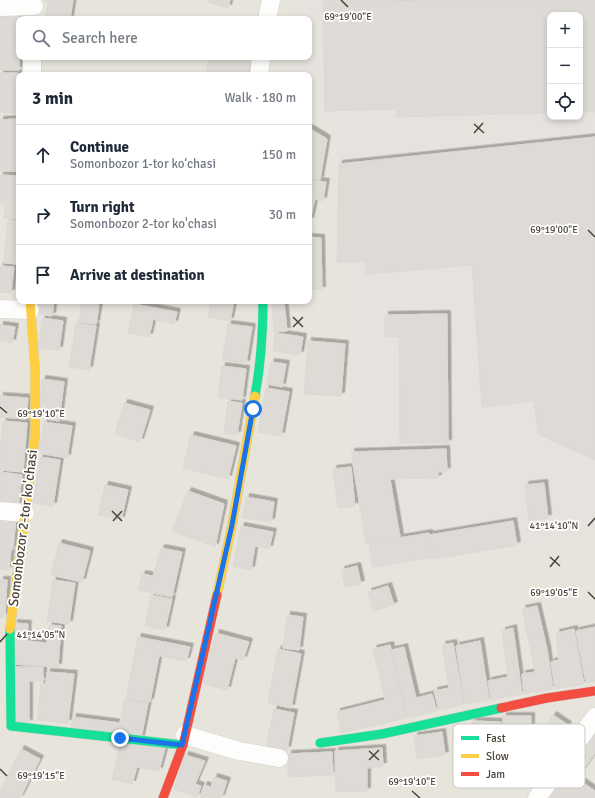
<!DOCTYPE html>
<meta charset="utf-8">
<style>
:root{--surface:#fff;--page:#f2f2f3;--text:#1f2937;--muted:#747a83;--line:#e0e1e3}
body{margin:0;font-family:Signika,sans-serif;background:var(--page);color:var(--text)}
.controls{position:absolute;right:12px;top:12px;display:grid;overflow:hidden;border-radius:8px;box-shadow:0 2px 6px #0003}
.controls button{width:36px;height:36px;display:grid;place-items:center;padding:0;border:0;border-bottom:1px solid var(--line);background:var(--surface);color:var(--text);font:20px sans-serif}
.stop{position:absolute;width:12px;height:12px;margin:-9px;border:3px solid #1a73e8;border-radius:50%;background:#fff}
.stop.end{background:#1a73e8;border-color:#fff;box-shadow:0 1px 4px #0008}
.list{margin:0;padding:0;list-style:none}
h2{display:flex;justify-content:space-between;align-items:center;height:52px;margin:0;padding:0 16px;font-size:17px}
h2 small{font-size:13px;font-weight:400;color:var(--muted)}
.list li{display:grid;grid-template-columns:26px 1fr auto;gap:12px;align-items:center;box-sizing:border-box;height:60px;padding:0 16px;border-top:1px solid var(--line)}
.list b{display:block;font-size:15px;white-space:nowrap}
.list p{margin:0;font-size:13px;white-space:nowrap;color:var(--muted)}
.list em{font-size:13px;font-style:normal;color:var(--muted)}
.icon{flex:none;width:22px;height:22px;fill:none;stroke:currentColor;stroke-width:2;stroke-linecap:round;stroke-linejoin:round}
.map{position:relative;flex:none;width:595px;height:798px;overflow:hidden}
.search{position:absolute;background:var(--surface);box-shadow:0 2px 6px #0003;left:16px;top:16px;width:296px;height:44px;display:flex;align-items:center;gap:10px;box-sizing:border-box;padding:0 14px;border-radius:8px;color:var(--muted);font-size:15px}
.panel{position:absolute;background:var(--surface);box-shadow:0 2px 6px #0003;left:16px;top:72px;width:296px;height:232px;border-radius:8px}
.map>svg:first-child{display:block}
</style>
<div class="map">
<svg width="595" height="798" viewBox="0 0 595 798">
<defs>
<filter id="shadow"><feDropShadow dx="3.5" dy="-3.5" stdDeviation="0" flood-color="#0004"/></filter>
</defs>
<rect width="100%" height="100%" fill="#f4f2ee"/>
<path fill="#e7e4dc" d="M 0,0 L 294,0 L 292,19 L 19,19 L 19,57 L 289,57 L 287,75 L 19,75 L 19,301 L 309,301 L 309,113 L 329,126 L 339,164 L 337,281 L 350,282 L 350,452 L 362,543 L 372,574 L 595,532 L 595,798 L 0,798 Z"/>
<path fill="#e6e2de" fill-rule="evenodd" d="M 294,0 L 595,0 L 595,532 L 372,574 L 362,543 L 350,452 L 350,282 L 337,281 L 339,164 L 329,126 L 309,113 L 309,75 L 287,75 L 289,57 L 309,57 L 309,19 L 292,19 ZM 550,15 L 580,15 L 580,117 L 550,117 Z"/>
<path fill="#dedbd6" stroke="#dcd9d4" filter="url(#shadow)" d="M 45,0 L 73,0 L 70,19 L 45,19 L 48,1 L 45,1 Z
M 208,0 L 230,0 L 228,8 L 208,2 Z
M 323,0 L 397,0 L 397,1 L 456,0 L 595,0 L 595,112 L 580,112 L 580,15 L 550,15 L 550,113 L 396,117 L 396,109 L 325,111 Z
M 0,14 L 19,14 L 19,70 L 0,70 Z
M 209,57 L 242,57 L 251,59 L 248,75 L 206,75 Z
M 0,73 L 18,73 L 16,113 L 0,112 Z
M 16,119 L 17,171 L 0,171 L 0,120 Z
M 309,128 L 327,139 L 320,180 L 309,178 Z
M 595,137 L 595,460 L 538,434 L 534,401 L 482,407 L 472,265 L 366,274 L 366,261 L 337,263 L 339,164 Z
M 0,175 L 19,176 L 19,219 L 4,218 L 5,204 L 0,203 Z
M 309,180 L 326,182 L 323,201 L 315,199 L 310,221 L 309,221 Z
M 8,220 L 19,221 L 19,264 L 4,263 Z
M 309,237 L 321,238 L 322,290 L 309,289 Z
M 0,266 L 14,267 L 11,293 L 0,292 Z
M 36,301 L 54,301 L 52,316 L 35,314 Z
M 211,301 L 234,301 L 230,321 L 208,317 Z
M 272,301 L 284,301 L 287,331 L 274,332 Z
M 82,302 L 99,305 L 96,324 L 79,322 Z
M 134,304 L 177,312 L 174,324 L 153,319 L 149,337 L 128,333 Z
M 447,314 L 448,443 L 400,443 L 399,337 L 385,337 L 385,315 Z
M 42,318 L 63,321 L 59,350 L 38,348 Z
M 76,323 L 96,326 L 89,370 L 69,367 Z
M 228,324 L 252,327 L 246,364 L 222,360 Z
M 0,325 L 15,327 L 12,343 L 0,340 Z
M 275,333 L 303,337 L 300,355 L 273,351 Z
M 308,341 L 345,344 L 341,396 L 304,394 Z
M 271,362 L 286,364 L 282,387 L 267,384 Z
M 222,366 L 246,369 L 242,400 L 218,397 Z
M 42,379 L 64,382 L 59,421 L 38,418 Z
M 266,388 L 289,392 L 281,436 L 258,432 Z
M 0,396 L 28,398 L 26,419 L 0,417 Z
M 228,401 L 242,403 L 237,435 L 224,433 Z
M 124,403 L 150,410 L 140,442 L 115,434 Z
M 3,421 L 27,423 L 23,472 L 0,470 L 0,451 Z
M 44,422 L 72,426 L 67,458 L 38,453 Z
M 191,435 L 236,446 L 228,479 L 183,468 Z
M 446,449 L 447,471 L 438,472 L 438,478 L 390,479 L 400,537 L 366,543 L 351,452 Z
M 40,457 L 60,460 L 53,506 L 33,503 Z
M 351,467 L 355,506 L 338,508 L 333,469 Z
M 0,472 L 22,475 L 18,508 L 0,506 Z
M 544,483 L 548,518 L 529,520 L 525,485 Z
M 105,485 L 128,490 L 121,520 L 98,515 Z
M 188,491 L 224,504 L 215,547 L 172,531 Z
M 246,497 L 274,502 L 271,522 L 243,518 Z
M 0,517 L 16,518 L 13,549 L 0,548 L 1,531 L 0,531 Z
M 513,521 L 517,545 L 433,559 L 429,535 Z
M 241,526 L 273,532 L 269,549 L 255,546 L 251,570 L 233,566 Z
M 429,533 L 433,557 L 373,567 L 369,543 Z
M 59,543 L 90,551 L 82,582 L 51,575 Z
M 0,548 L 11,549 L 9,570 L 0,569 Z
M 161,548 L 182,552 L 172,597 L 138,590 L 142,574 L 153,576 Z
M 357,566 L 361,584 L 345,587 L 341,570 Z
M 0,580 L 7,580 L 5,617 L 0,617 Z
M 53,580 L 75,583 L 69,624 L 47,621 Z
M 388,586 L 394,605 L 373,611 L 368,592 Z
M 151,595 L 172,599 L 165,630 L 145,626 Z
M 537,606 L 547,649 L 553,689 L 524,694 L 522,674 L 535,672 L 522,609 Z
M 287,615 L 303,617 L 299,650 L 283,648 Z
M 14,623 L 28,624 L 27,641 L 47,643 L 49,625 L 61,626 L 58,667 L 12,664 Z
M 595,627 L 595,681 L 586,683 L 576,631 Z
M 513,628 L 522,694 L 491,700 L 488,681 L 508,677 L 502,631 Z
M 574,629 L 584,684 L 555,689 L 551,662 L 559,660 L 556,633 Z
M 216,633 L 249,642 L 243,660 L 235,658 L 227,690 L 202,683 Z
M 138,637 L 190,647 L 186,661 L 159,656 L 150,702 L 126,699 Z
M 480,641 L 489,700 L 465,704 L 456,646 Z
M 453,643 L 464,704 L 439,710 L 434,691 L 449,688 L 442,645 Z
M 390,645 L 407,718 L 341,733 L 337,712 L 385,700 L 373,649 Z
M 404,647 L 416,698 L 432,694 L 437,711 L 408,718 L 392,650 Z
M 278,649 L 301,654 L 291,708 L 268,703 Z
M 12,667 L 43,667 L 43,681 L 29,681 L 29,723 L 14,722 Z
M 47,672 L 74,674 L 68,723 L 37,720 L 41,683 L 46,684 Z
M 124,700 L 148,703 L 141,739 L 71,728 L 73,717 L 120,723 Z
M 274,709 L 294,713 L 287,750 L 266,746 Z
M 553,715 L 568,725 L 555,744 L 540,734 Z
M 503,716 L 531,716 L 531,729 L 503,729 Z
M 472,721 L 501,722 L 501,741 L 471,741 Z
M 595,723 L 595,753 L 580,774 L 566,765 Z
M 442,732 L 445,755 L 417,759 L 414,736 Z
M 121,741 L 165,748 L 159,771 L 137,767 L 132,784 L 112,779 Z
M 382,748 L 383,766 L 367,768 L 367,791 L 336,792 L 335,751 Z
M 21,749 L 40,759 L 20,798 L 0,798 L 0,792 Z
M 332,752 L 333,775 L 288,777 L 288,754 Z
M 185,755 L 205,761 L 195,784 L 201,786 L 197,797 L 174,789 Z
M 564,769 L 595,791 L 595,798 L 542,798 Z
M 214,777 L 227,781 L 221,798 L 200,797 L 204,785 L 211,787 Z"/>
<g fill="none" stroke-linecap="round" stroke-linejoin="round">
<g stroke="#d2d0cb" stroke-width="19">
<path id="street" d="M 0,7 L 34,6
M 267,19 L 271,0
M 32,75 L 32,57
M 259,75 L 261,57
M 0,309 L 30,310
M 0,511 L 25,513
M 185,735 L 239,751 L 279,758
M 537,798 L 595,717"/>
</g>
<g stroke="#d3cfc5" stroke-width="10">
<path id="fast" d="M 255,396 C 261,363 263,335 263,301
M 10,629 L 11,726 L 183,745
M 320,743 L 382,734 L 501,708"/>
</g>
<g stroke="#d3cfc5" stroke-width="10">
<path id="slow" d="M 217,595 L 232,525 L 255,396
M 10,629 L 35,437 L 35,368 L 30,301"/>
</g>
<g stroke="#d3cfc5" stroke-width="10">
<path id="jam" d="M 501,708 L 547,698 L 595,691
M 163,798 L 183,745 L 217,595"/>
</g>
<use href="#street" stroke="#fdfdfc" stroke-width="18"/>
<use href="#fast" stroke="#16e098" stroke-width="9"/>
<use href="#slow" stroke="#ffcf43" stroke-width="9"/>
<use href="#jam" stroke="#f24e42" stroke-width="9"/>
</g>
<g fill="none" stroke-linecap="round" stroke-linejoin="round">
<path stroke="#1a73e8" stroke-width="5" d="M 120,738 L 182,745 L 232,525 L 253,409"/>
</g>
<path fill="none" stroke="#4b4439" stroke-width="1.5" d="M 341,0 L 348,7M 474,124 L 484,133M 474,133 L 483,123M 588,230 L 595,237M 293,317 L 303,327M 293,327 L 303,317M 0,407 L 7,413M 112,511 L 122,521M 113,521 L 122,511M 588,526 L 595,518M 550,557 L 560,566M 550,567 L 559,556M 588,592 L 595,599M 0,642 L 7,634M 369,751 L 379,760M 369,760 L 379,750M 0,769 L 7,776M 412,791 L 420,798"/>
<g text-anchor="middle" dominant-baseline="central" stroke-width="3.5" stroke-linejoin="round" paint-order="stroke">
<g font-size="14" fill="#4b4439" stroke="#fff">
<text transform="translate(23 528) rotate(-83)">Somonbozor 2-tor ko'chasi</text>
</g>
</g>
<rect x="453" y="724" width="132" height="64" rx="6" fill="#fff" stroke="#c9c7c4" stroke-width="1"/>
<rect x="461" y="736" width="18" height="4" fill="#16e098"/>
<rect x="461" y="754" width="18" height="4" fill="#ffcf43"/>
<rect x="461" y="772" width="18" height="4" fill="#f24e42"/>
<g font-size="11" fill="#4b4439">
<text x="486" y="742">Fast</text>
<text x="486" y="760">Slow</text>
<text x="486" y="778">Jam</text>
</g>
<g font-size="10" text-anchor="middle" fill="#4b4439" stroke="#fff" stroke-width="3.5" stroke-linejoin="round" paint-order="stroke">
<text x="348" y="20">69°19'00"E</text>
<text x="554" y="233">69°19'00"E</text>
<text x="41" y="417">69°19'10"E</text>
<text x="554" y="529">41°14'10"N</text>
<text x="554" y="596">69°19'05"E</text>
<text x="41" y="638">41°14'05"N</text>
<text x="41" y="779">69°19'15"E</text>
<text x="412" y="785">69°19'10"E</text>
</g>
</svg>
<div class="controls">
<button>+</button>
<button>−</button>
<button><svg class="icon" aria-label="locate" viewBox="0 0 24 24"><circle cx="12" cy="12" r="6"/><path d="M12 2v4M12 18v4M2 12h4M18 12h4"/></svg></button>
</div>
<div class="stop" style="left:253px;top:409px"></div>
<div class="stop end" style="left:120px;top:738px"></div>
<div class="search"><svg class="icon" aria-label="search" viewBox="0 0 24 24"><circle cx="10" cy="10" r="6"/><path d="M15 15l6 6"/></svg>Search here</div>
<section class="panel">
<h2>3 min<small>Walk · 180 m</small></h2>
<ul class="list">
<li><svg class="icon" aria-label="ahead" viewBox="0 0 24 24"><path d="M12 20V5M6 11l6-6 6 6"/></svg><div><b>Continue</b><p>Somonbozor 1-tor koʻchasi</p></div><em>150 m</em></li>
<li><svg class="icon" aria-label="right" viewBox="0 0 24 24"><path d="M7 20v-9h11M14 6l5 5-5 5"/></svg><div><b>Turn right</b><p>Somonbozor 2-tor ko'chasi</p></div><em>30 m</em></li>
<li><svg class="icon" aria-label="arrive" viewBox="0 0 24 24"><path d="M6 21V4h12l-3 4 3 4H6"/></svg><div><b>Arrive at destination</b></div></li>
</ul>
</section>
</div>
